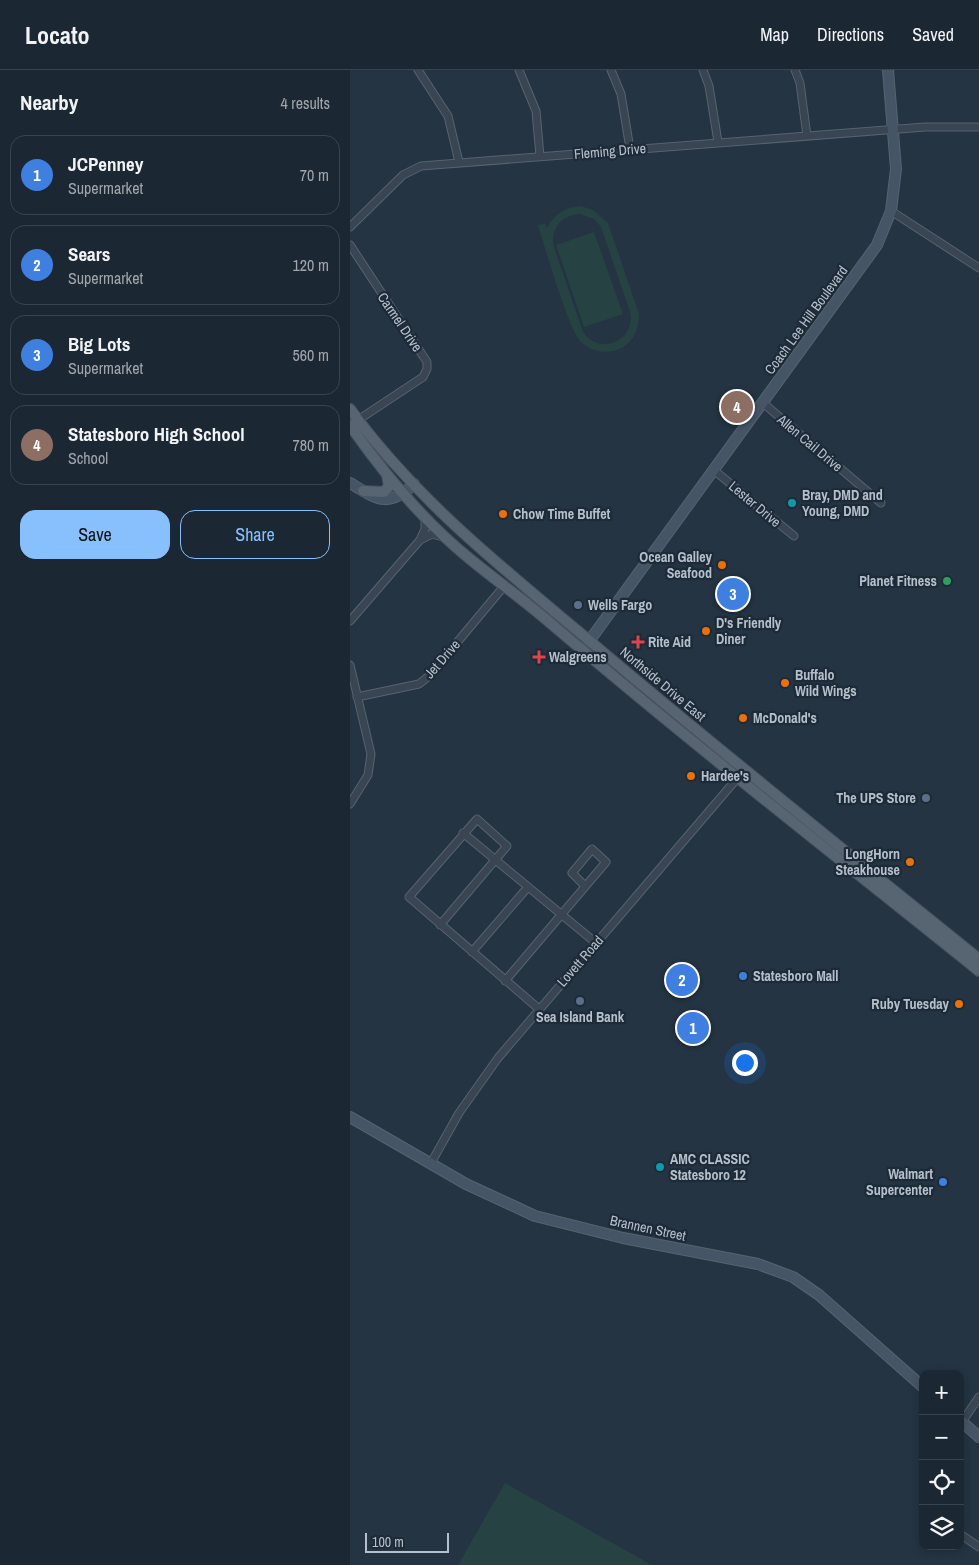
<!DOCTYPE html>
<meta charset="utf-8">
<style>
:root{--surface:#1b2732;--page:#28333e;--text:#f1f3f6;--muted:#a0a5ac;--line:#39444d;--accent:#88c0fe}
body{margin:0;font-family:"Archivo Narrow",sans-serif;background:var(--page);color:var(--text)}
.controls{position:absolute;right:15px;bottom:15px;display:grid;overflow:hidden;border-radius:10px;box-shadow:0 2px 8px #0003}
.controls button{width:45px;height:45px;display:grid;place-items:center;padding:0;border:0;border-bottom:1px solid var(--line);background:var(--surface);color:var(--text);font:25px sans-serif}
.scale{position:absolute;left:15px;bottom:12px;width:84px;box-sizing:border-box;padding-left:5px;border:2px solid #b5c0cc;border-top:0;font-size:14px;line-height:18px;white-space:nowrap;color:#b5c0cc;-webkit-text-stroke:4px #1d2a37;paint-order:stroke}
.you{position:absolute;left:394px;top:992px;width:18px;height:18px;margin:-12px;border:4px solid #fff;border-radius:50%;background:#1a73e8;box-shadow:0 0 0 8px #1a73e833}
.badge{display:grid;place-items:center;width:32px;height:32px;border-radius:50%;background:var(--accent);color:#fff;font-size:16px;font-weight:700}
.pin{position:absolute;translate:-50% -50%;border:2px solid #fff;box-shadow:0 1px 5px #0006}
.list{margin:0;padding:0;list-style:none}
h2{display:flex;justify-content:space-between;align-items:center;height:65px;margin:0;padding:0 20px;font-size:21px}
h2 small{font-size:16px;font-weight:400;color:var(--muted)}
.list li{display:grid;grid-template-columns:32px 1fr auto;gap:15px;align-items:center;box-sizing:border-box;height:80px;margin:0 10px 10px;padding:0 10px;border:1px solid var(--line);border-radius:15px}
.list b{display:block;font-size:19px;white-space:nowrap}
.list p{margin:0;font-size:16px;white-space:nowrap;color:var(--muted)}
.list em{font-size:16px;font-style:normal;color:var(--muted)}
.actions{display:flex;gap:10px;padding:15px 20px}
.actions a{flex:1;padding:11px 0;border:1px solid var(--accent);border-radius:15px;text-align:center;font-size:18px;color:var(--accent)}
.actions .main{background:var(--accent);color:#111}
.icon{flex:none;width:28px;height:28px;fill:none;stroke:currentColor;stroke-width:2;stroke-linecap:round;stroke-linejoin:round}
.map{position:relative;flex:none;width:629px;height:1495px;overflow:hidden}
header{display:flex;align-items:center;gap:30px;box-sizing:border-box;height:70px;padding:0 25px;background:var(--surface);border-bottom:1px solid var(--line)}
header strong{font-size:24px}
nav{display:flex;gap:28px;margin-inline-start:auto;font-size:18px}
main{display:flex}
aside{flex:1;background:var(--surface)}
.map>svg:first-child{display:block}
</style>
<header>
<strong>Locato</strong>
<nav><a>Map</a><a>Directions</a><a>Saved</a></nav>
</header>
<main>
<aside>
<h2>Nearby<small>4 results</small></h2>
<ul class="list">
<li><span class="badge" style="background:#3f7fe0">1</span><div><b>JCPenney</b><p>Supermarket</p></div><em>70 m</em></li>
<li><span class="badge" style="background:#3f7fe0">2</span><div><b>Sears</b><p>Supermarket</p></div><em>120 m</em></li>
<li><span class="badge" style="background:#3f7fe0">3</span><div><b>Big Lots</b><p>Supermarket</p></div><em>560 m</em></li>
<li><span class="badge" style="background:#8d6e63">4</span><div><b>Statesboro High School</b><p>School</p></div><em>780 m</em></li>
</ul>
<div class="actions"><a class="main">Save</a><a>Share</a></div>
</aside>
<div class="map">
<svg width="629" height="1495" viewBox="0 0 629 1495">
<rect width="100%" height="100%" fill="#243442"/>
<path fill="#264243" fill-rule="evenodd" d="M 231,136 L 243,140 L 258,153 L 289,244 C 289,257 285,270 273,277 C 260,285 242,283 231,272 C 217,257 196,179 188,156 L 195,153 L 197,158 C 204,144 215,137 231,136 ZM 230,144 L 244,149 L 251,157 L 281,245 C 282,273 249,285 233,262 L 203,174 C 202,156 213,145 230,144 Z
M 244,162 L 273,244 L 234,257 L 206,175 Z
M 155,1413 L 302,1495 L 108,1495 Z"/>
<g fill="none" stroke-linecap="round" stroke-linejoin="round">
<g stroke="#56636f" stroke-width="9">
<path id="street" d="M 68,0 L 98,46 L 109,92
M 169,0 L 186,41 L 190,86
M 261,0 L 271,24 L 280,79
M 353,0 L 359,16 L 368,72
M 445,0 L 450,13 L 457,66
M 541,141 L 629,198
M 0,157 L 53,105 L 71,96 L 575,57 L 629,57
M 0,175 L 77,292 L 77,299 L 73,307 L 5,352
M 413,333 L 531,433
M 365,401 L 444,466
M 70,470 L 82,464 L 93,467
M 0,551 L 70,470 L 75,459 L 75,449
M 0,595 L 21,684 L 18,705 L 0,734
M 7,627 L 69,614 L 79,606 L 155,515
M 113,763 L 246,873
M 90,855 L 157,776 L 127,749 L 59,827 L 189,939
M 122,882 L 178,817
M 155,911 L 256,792 L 242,779 L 222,803 L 234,815
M 81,1093 L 109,1043 L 148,988 L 390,705
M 612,1352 L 629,1327
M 610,1464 L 629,1477"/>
</g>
<g stroke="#56636f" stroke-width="12">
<path id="secondary" d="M 0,413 C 27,429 38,439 64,414
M 232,581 L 527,175 L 541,141 L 546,99 L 538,0
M 0,1047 L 116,1114 L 185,1146 L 273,1168 L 408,1194 L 443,1207 L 469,1225 L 573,1317
M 610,1350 L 629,1367"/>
</g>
<g stroke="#45515e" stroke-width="12">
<path id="primary" d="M 0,339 C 66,430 155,500 241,572 C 368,680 499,784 629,889
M 0,355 C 34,404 73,451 120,489 C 148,512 178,533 205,557 C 344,675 487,787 629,901
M 13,421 L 34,422 L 39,416 L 37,405"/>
</g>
<use href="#street" stroke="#394552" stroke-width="7"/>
<use href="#secondary" stroke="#465565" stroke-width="10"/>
<use href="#primary" stroke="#576472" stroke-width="10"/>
</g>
<g fill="#0f9aa8" stroke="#1d2a37" stroke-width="2">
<circle cx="442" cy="433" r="5"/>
<circle cx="310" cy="1097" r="5"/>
</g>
<g fill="#e8710a" stroke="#1d2a37" stroke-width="2">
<circle cx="153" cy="444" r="5"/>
<circle cx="372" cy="495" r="5"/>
<circle cx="356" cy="561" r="5"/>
<circle cx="435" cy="613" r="5"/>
<circle cx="393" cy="648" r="5"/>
<circle cx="341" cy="706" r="5"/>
<circle cx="560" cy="792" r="5"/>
<circle cx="609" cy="934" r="5"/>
</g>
<circle fill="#2e9e5b" stroke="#1d2a37" stroke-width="2" cx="597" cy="511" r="5"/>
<g fill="#5c6f8a" stroke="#1d2a37" stroke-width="2">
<circle cx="228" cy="535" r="5"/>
<circle cx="576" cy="728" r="5"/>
<circle cx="230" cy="931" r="5"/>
</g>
<g fill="#e0444e" stroke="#1d2a37" stroke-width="2">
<path d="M285.5 564.5h5v5h5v5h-5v5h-5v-5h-5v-5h5z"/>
<path d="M186.5 579.5h5v5h5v5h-5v5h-5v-5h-5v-5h5z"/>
</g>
<g fill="#3f7fe0" stroke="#1d2a37" stroke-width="2">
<circle cx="393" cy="906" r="5"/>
<circle cx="593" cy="1112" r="5"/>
</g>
<g text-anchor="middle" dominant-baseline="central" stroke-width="4.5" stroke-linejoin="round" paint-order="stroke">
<g font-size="14" fill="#b5c0cc" stroke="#1d2a37">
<text transform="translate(260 81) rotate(-5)">Fleming Drive</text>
<text transform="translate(456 250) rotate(-54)">Coach Lee Hill Boulevard</text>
<text transform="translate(50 252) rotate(56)">Carmel Drive</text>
<text transform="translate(460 373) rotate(40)">Allen Cail Drive</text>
<text transform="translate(405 434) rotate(40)">Lester Drive</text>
<text transform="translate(92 589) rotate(-49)">Jet Drive</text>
<text transform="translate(313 614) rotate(40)">Northside Drive East</text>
<text transform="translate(230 891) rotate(-49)">Lovett Road</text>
<text transform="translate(298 1158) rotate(12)">Brannen Street</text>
</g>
<g font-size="14" font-weight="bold" fill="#b5c0cc" stroke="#1d2a37" text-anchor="start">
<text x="452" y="425">Bray, DMD and<tspan x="452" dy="16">Young, DMD</tspan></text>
<text x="163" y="444">Chow Time Buffet</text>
<text x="362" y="487" text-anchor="end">Ocean Galley<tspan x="362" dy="16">Seafood</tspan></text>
<text x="587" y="511" text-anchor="end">Planet Fitness</text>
<text x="238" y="535">Wells Fargo</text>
<text x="366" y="553">D's Friendly<tspan x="366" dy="16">Diner</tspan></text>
<text x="298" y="572">Rite Aid</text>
<text x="199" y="587">Walgreens</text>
<text x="445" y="605">Buffalo<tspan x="445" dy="16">Wild Wings</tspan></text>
<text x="403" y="648">McDonald's</text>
<text x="351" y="706">Hardee's</text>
<text x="566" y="728" text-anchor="end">The UPS Store</text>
<text x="550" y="784" text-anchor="end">LongHorn<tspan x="550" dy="16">Steakhouse</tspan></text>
<text x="403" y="906">Statesboro Mall</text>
<text x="599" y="934" text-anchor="end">Ruby Tuesday</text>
<text x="230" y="947" text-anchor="middle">Sea Island Bank</text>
<text x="320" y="1089">AMC CLASSIC<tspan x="320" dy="16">Statesboro 12</tspan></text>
<text x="583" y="1104" text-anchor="end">Walmart<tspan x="583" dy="16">Supercenter</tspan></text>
</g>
</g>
</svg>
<div class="controls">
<button>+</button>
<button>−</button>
<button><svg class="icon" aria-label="locate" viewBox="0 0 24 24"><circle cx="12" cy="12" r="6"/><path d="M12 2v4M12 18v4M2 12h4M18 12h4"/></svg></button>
<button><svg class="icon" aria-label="layers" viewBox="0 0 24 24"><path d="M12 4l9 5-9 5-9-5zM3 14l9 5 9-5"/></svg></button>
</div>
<div class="scale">100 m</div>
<div class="you"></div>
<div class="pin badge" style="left:343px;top:958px;background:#3f7fe0">1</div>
<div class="pin badge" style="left:332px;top:910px;background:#3f7fe0">2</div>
<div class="pin badge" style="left:383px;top:524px;background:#3f7fe0">3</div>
<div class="pin badge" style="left:387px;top:337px;background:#8d6e63">4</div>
</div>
</main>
